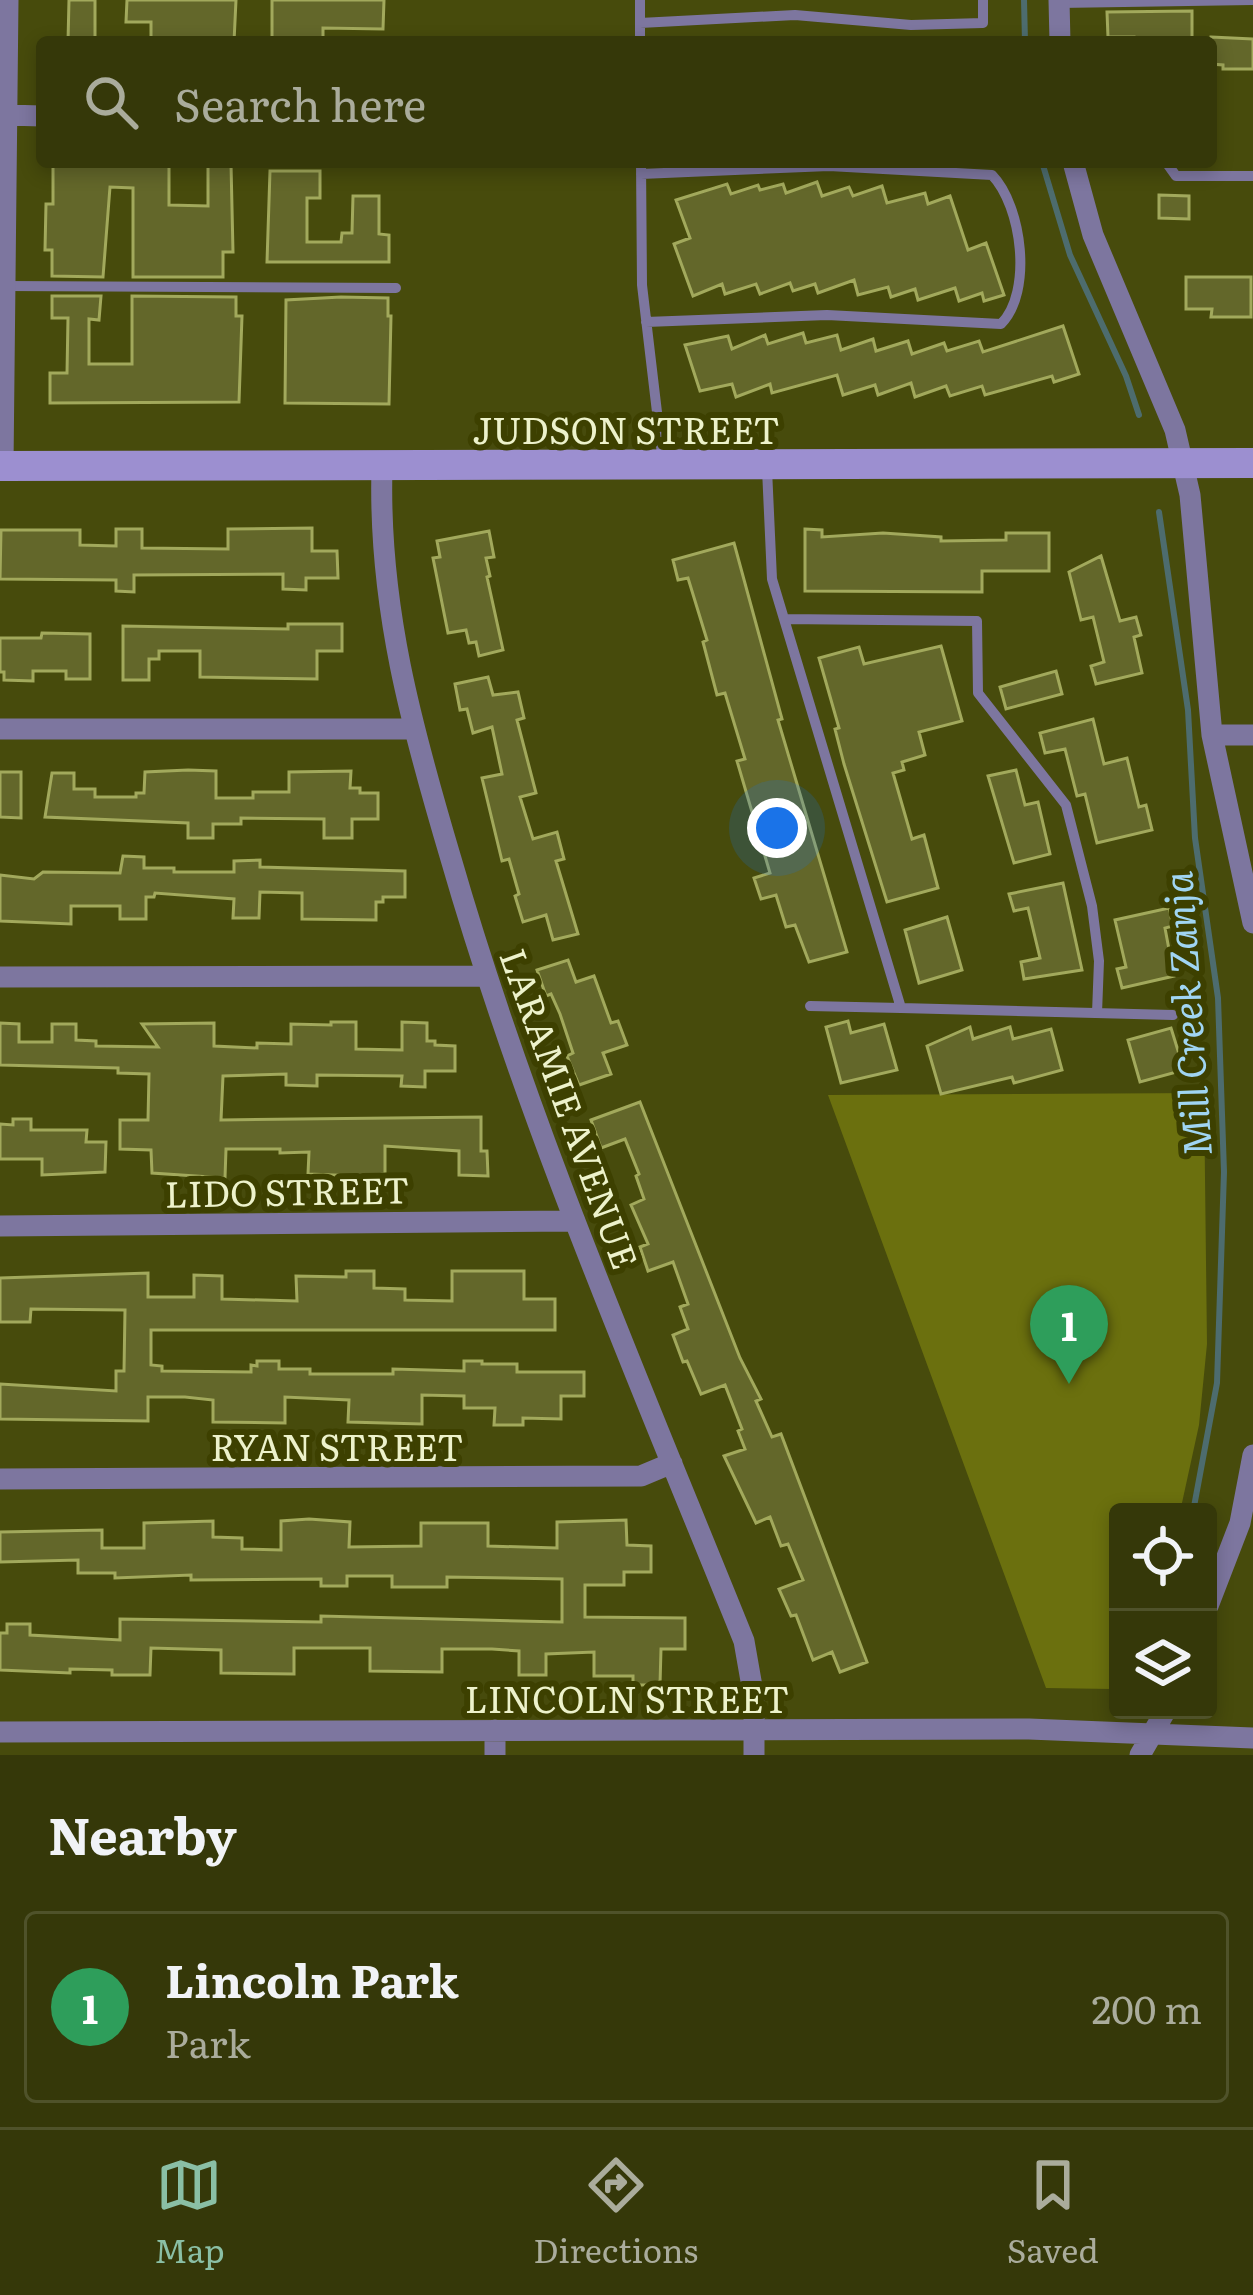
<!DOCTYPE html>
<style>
:root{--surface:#353809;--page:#404317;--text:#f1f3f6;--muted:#aaac9c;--line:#4f522a;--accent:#8abfa5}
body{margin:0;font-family:Literata,serif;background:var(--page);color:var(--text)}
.controls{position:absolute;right:36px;bottom:36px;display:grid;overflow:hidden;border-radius:12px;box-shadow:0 6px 18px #0003}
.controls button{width:108px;height:108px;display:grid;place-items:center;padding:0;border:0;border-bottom:3px solid var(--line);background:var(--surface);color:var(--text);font:60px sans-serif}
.you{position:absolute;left:777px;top:828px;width:42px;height:42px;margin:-30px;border:9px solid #fff;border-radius:50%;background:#1a73e8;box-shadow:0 0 0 18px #1a73e833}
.badge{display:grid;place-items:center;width:78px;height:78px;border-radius:50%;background:var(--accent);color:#fff;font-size:39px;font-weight:700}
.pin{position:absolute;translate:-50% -99px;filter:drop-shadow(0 3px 6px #0008)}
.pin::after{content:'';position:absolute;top:63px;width:42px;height:36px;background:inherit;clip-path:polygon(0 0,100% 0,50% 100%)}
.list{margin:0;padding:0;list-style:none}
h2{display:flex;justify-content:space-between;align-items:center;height:156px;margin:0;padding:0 48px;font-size:51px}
h2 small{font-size:39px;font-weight:400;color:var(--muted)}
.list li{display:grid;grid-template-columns:78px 1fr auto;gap:36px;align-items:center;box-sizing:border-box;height:192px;margin:0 24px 24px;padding:0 24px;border:3px solid var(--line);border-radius:12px}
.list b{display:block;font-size:45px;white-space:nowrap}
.list p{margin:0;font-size:39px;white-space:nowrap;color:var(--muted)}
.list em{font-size:39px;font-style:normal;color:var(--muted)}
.icon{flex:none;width:66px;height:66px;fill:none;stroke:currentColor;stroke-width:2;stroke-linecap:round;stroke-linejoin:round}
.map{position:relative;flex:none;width:1253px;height:1755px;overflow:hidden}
.search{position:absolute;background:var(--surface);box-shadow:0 6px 18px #0003;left:36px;right:36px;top:36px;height:132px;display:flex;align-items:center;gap:30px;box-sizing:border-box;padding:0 42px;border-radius:12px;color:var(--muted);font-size:45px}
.sheet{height:372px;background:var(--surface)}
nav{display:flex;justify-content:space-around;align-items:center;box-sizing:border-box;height:168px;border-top:3px solid var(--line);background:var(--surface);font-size:33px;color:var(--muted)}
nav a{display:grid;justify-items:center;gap:6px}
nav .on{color:var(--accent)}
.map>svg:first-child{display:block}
</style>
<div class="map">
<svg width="1253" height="1755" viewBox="0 0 1253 1755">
<rect width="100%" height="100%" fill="#474b0c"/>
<path fill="#6b700e" d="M 1204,1093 L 1207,1344 L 1199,1425 L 1180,1512 L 1118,1512 L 1118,1675 L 1112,1689 L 1046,1688 L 828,1095 Z"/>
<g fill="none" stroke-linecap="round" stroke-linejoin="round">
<path stroke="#4d6c6e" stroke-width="6" d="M 1024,0 L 1025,42
M 1042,162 L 1070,255 L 1126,376 L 1139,415
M 1159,512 L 1188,710 L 1195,838 L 1218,998 L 1224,1172 L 1217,1383 L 1193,1512"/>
</g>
<path fill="#63672a" stroke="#a2a95c" stroke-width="3" d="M 69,0 L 95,0 L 95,42 L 68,42 Z
M 127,0 L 236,0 L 234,42 L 151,42 L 151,22 L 126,22 Z
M 272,0 L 384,0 L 383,29 L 323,28 L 323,42 L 272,42 Z
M 1192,11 L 1192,38 L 1134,42 L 1134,37 L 1108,37 L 1107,12 Z
M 1211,37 L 1253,39 L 1253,69 L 1223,69 L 1223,65 L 1211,64 Z
M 53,162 L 124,166 L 124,162 L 169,163 L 169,205 L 208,206 L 208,163 L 231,164 L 233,252 L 223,252 L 223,277 L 133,277 L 133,188 L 110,187 L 103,277 L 52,276 L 52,250 L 45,250 L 46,204 L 53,204 Z
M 270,171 L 320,171 L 320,198 L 307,198 L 307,242 L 341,242 L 342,233 L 352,233 L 353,196 L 379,196 L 379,234 L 389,235 L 389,262 L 267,262 Z
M 817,182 L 822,196 L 849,187 L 853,196 L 882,186 L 887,203 L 925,193 L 928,204 L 950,196 L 968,250 L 986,243 L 1004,295 L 984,301 L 982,293 L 959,301 L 955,288 L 918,300 L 915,289 L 891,297 L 888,287 L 858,295 L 854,280 L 818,293 L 815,284 L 793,291 L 790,283 L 760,294 L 756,284 L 725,294 L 722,284 L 693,296 L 674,244 L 690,238 L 676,200 L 727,184 L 731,194 L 758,185 L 760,190 L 783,184 L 786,193 Z
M 1159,195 L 1189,196 L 1189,219 L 1159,218 Z
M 1186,277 L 1251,277 L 1251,317 L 1211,317 L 1212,309 L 1186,309 Z
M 52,296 L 101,296 L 99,320 L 89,319 L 89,364 L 132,364 L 132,296 L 236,297 L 236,316 L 242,316 L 239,402 L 50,403 L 50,373 L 67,373 L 68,318 L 52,318 Z
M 341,297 L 388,298 L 388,316 L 391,316 L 389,404 L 285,403 L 286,300 Z
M 1063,326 L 1079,374 L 1054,382 L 1052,376 L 985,395 L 982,386 L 950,396 L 946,386 L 915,397 L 911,383 L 878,395 L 875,385 L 843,395 L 837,375 L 772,393 L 770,384 L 736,397 L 732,384 L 700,391 L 685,345 L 728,336 L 732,349 L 765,335 L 768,344 L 803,333 L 806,343 L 837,335 L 841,350 L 873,339 L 876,351 L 908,341 L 912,354 L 944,343 L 947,351 L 979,341 L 983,352 Z
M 312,528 L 312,551 L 337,551 L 338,578 L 306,578 L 306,590 L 283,589 L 283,574 L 134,575 L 134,592 L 116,591 L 116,580 L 0,579 L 1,530 L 80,530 L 80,545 L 116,546 L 116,529 L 142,529 L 142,548 L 228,549 L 228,529 Z
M 805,529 L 822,530 L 822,537 L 883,533 L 941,537 L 941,541 L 1006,540 L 1006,533 L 1049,533 L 1049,571 L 982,571 L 982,592 L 805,591 Z
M 489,531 L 494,557 L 486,558 L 490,576 L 487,577 L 503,650 L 479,656 L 476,642 L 469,643 L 466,630 L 448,633 L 433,558 L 440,557 L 437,541 Z
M 734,543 L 782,719 L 778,720 L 847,952 L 809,962 L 795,925 L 786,927 L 776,895 L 761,899 L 754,878 L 770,873 L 737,761 L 745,759 L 725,693 L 717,695 L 703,642 L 707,640 L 688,578 L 678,580 L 673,560 Z
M 1101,556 L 1120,621 L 1136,617 L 1141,635 L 1134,637 L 1142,673 L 1096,684 L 1091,666 L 1104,662 L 1093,617 L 1081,620 L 1069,572 Z
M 288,624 L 342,624 L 342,651 L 317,651 L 317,679 L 200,677 L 200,651 L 159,651 L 159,659 L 149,659 L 149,680 L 123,680 L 123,626 L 288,629 Z
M 42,633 L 90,634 L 90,679 L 66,679 L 66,671 L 33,671 L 33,681 L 4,680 L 4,672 L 0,672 L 0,638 L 41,638 Z
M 941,646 L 962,721 L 919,732 L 925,755 L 902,762 L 904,770 L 893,773 L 912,839 L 924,835 L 938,888 L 887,902 L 844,764 L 835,729 L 839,728 L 819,658 L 859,647 L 864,664 Z
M 1056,671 L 1062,694 L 1006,709 L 1000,687 Z
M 488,677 L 493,695 L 518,692 L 524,718 L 517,720 L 536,793 L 520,797 L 533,839 L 557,832 L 564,859 L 556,861 L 578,934 L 553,940 L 546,915 L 523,922 L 515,896 L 519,894 L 509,859 L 502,861 L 482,778 L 502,774 L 492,727 L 473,733 L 467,709 L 460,710 L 455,684 Z
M 1093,719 L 1104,764 L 1127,758 L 1139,807 L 1146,805 L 1152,830 L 1097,843 L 1085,794 L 1077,796 L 1065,749 L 1045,753 L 1040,733 Z
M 188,770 L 216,771 L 216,798 L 253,798 L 253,792 L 289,792 L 289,772 L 351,771 L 350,788 L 360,788 L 360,793 L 378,793 L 378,819 L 352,819 L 352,838 L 324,838 L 324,819 L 241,818 L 241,824 L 213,824 L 213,838 L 188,838 L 188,823 L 45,817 L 52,773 L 74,773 L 74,789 L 95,789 L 95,797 L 136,797 L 136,793 L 144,793 L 145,772 Z
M 1016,770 L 1025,805 L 1038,802 L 1050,854 L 1014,863 L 988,776 Z
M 0,772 L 21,772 L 21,818 L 0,817 Z
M 123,856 L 144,857 L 144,868 L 174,868 L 174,872 L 234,872 L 234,861 L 260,860 L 260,867 L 405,871 L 405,897 L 383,897 L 383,902 L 376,902 L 376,920 L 302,919 L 302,893 L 260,892 L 259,918 L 233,918 L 234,899 L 155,893 L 154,897 L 146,897 L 146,919 L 120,919 L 120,906 L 71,906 L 71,924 L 0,921 L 0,875 L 34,879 L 43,872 L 120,873 Z
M 1063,883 L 1082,970 L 1024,979 L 1021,962 L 1040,958 L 1028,908 L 1014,911 L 1009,894 Z
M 1169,908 L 1173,926 L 1165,928 L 1174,976 L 1122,988 L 1117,969 L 1126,967 L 1115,920 Z
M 947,917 L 962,970 L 919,983 L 905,930 Z
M 568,960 L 576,982 L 594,976 L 611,1023 L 618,1021 L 627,1045 L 603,1053 L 611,1074 L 579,1085 L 567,1056 L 573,1053 L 560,1014 L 551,994 L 546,996 L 537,970 Z
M 848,1021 L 851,1033 L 884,1024 L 897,1070 L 841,1083 L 826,1027 Z
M 331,1022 L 356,1022 L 356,1049 L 402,1050 L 402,1022 L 427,1023 L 427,1041 L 435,1041 L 435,1045 L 455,1046 L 455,1071 L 425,1071 L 425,1087 L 401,1086 L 402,1076 L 317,1075 L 317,1086 L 286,1085 L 286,1074 L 223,1076 L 221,1120 L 481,1117 L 481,1151 L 487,1151 L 488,1176 L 459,1175 L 459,1151 L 385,1146 L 385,1177 L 308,1174 L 309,1152 L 280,1153 L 280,1149 L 226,1149 L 225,1178 L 152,1173 L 151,1150 L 120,1149 L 120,1120 L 148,1120 L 149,1074 L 118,1073 L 118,1068 L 0,1065 L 0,1023 L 19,1024 L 19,1042 L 52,1042 L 52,1024 L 76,1024 L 76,1040 L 96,1041 L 96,1046 L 158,1047 L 142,1024 L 214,1023 L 214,1046 L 257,1048 L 257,1043 L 291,1044 L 291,1024 L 331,1025 Z
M 970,1027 L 973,1039 L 1010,1027 L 1013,1039 L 1051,1029 L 1062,1070 L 1014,1083 L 1012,1077 L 941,1094 L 927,1046 Z
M 1171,1028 L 1184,1070 L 1140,1082 L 1128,1040 Z
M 640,1102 L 740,1358 L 761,1399 L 756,1401 L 772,1437 L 781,1434 L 867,1662 L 840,1672 L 832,1652 L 813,1660 L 796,1615 L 791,1616 L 779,1589 L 803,1580 L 788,1544 L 781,1546 L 770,1517 L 756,1523 L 724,1456 L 745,1449 L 738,1431 L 742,1429 L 725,1385 L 701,1394 L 687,1361 L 683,1362 L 673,1335 L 688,1329 L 680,1307 L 688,1304 L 673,1262 L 648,1271 L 640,1247 L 648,1244 L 631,1205 L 644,1199 L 636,1176 L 639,1174 L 625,1139 L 601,1148 L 591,1120 Z
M 13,1119 L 31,1119 L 31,1130 L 87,1130 L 86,1142 L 106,1142 L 105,1172 L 42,1175 L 42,1159 L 0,1159 L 0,1124 L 13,1125 Z
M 346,1271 L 374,1271 L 374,1288 L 405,1289 L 405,1300 L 452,1301 L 452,1271 L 524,1271 L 524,1299 L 555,1299 L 555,1330 L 151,1330 L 151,1365 L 162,1366 L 162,1371 L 251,1372 L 251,1365 L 257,1366 L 257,1361 L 279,1361 L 279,1369 L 310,1369 L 310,1374 L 393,1374 L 393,1369 L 464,1371 L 464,1361 L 482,1361 L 482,1364 L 517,1364 L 517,1372 L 584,1372 L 584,1396 L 561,1396 L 561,1419 L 523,1418 L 523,1425 L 494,1425 L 495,1408 L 464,1408 L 464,1396 L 422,1395 L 422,1424 L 348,1422 L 349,1400 L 285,1397 L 285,1423 L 213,1422 L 213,1400 L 185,1397 L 148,1397 L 148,1421 L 0,1419 L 0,1384 L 116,1391 L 116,1371 L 124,1371 L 125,1310 L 31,1309 L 30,1322 L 0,1322 L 0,1278 L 148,1273 L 148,1297 L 194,1297 L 194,1275 L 222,1276 L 222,1299 L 297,1301 L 296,1276 L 346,1277 Z
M 309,1519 L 350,1522 L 349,1547 L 421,1546 L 421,1523 L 488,1523 L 488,1546 L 557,1548 L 557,1522 L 626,1520 L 627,1545 L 651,1546 L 651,1572 L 624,1572 L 624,1585 L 585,1585 L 585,1617 L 685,1618 L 685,1649 L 661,1649 L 660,1685 L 633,1685 L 633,1676 L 594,1676 L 594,1652 L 546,1654 L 546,1675 L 519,1675 L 519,1651 L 492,1649 L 442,1649 L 442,1672 L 370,1671 L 370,1648 L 294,1648 L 294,1674 L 221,1673 L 221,1650 L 151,1648 L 150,1675 L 112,1675 L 112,1670 L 70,1669 L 70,1673 L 0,1670 L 0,1633 L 7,1633 L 7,1624 L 30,1624 L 30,1635 L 120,1640 L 120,1619 L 321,1622 L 321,1616 L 562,1622 L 562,1579 L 447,1577 L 447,1587 L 392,1587 L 392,1576 L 347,1576 L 347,1586 L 321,1586 L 321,1579 L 191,1580 L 191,1575 L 115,1578 L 115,1573 L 78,1573 L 78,1560 L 0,1562 L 0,1532 L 102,1530 L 102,1548 L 144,1548 L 144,1523 L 213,1521 L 213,1537 L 242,1538 L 242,1549 L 281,1550 L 281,1521 Z"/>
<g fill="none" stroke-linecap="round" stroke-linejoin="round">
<path stroke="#7d769f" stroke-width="10" d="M 640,0 L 640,42
M 1059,3 L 1253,0
M 640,23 L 795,15 L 911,25 L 983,23 L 983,0
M 641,162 L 642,285 L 663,463
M 1166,162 L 1176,176 L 1253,176
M 641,174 L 829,166 L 992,175 C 1022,206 1033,292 1001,324 L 827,315 L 646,322
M 5,286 L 396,288
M 767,469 L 772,579 L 901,1008 L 1173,1015
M 784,619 L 977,621 L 978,693 L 1066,805 L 1092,906 L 1099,961 L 1097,1013
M 810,1006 L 901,1008"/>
<path stroke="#7d769f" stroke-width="21" d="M 1059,0 L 1060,42
M 6,115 L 42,116
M 1073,162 L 1093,235 L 1175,430 L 1190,495 L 1212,735 L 1253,923
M 3,466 L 8,0
M 382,468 C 378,606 412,728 451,859 C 528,1126 640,1383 744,1641 L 754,1698 L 754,1755
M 0,729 L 413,729
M 1212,735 L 1253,735
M 0,977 L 485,976
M 0,1226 L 575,1221
M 0,1479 L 641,1476 L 672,1463
M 1208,1606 L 1240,1523 L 1253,1455
M 495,1730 L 495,1755
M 0,1732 L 1029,1729 L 1253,1738
M 1140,1755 L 1166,1710"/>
<path stroke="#9c8fd0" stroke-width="30" d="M 0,466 L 1253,463"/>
</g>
<g text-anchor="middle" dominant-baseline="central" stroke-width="12" stroke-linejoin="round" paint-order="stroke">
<g font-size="36" fill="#edf2cb" stroke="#3d4000">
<text x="626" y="428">JUDSON STREET</text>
<text transform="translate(571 1108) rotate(70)">LARAMIE AVENUE</text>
<text transform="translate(287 1190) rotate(-1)">LIDO STREET</text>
<text x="337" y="1445">RYAN STREET</text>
<text x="627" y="1697">LINCOLN STREET</text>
</g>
<g font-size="39" font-style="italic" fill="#a0d5f2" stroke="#3d4000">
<text transform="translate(1185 1014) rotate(-94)">Mill Creek Zanja</text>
</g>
</g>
</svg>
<div class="controls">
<button><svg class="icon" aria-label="locate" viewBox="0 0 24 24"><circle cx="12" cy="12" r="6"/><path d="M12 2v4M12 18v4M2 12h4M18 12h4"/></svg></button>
<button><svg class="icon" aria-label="layers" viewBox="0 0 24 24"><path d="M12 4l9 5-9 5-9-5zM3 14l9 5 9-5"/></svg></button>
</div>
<div class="you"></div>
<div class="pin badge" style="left:1069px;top:1384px;background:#2e9e5b">1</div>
<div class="search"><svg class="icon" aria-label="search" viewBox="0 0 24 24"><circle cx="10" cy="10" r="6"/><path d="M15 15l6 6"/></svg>Search here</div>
</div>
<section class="sheet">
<h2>Nearby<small></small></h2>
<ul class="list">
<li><span class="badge" style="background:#2e9e5b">1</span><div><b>Lincoln Park</b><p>Park</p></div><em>200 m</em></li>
</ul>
</section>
<nav>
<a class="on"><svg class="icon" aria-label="map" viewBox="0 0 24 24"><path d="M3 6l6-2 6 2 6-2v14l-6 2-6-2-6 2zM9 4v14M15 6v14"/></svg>Map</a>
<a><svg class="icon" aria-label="directions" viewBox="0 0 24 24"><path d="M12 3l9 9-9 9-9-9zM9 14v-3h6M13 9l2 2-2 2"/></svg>Directions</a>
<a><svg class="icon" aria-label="saved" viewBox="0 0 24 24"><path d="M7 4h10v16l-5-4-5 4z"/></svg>Saved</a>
</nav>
